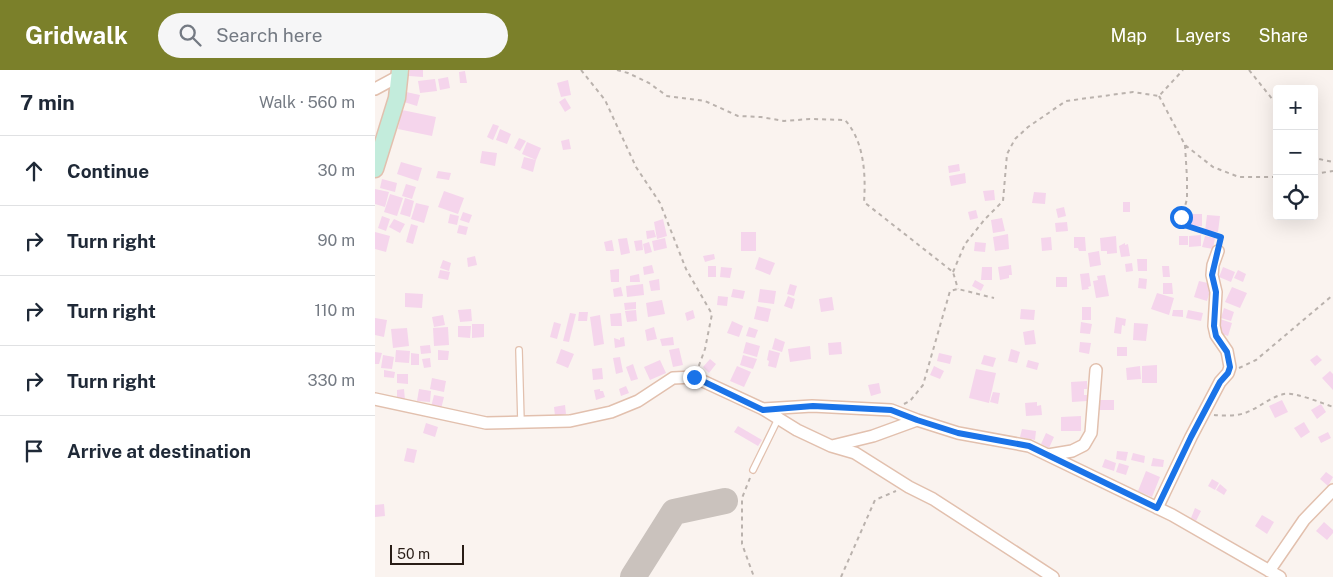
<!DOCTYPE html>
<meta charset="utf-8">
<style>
:root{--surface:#fff;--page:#f6f6f7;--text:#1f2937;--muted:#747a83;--line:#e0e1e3;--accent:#7b802a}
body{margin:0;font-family:"Public Sans",sans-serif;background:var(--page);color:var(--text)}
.controls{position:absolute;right:15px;top:15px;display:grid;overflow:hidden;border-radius:5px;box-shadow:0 5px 20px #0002}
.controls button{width:45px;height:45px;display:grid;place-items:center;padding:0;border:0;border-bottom:1px solid var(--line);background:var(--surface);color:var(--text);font:25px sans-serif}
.scale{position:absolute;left:15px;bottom:12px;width:74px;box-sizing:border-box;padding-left:5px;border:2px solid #291d16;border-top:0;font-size:14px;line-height:18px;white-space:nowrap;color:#291d16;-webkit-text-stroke:4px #faf3ef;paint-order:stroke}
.stop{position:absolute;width:15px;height:15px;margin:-11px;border:4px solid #1a73e8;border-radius:50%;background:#fff}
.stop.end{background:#1a73e8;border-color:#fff;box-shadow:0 1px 5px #0008}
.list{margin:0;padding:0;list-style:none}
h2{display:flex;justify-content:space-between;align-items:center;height:65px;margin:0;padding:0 20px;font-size:21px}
h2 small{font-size:16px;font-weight:400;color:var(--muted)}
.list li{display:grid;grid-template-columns:32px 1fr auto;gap:15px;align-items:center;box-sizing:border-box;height:70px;padding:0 20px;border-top:1px solid var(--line)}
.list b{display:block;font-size:19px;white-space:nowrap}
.list em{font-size:16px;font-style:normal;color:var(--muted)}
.icon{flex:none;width:28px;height:28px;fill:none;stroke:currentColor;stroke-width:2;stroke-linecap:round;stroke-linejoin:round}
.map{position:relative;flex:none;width:958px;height:507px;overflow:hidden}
header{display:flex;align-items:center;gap:30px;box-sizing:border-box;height:70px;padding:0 25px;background:var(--accent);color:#fff}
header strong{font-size:24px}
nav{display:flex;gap:28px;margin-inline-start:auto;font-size:18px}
.search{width:350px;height:45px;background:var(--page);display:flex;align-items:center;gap:12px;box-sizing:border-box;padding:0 18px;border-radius:28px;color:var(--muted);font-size:19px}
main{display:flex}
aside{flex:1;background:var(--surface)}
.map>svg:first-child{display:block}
</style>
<header>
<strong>Gridwalk</strong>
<div class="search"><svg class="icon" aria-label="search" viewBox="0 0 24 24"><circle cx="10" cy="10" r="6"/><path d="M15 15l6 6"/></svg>Search here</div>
<nav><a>Map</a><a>Layers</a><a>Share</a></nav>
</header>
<main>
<aside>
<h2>7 min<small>Walk · 560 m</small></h2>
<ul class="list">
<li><svg class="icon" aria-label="ahead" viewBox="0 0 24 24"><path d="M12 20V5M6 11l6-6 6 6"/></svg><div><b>Continue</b></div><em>30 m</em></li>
<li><svg class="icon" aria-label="right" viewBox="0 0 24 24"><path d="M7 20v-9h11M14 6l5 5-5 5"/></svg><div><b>Turn right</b></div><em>90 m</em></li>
<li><svg class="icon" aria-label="right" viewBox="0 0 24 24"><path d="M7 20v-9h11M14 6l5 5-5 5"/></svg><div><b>Turn right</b></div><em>110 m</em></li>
<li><svg class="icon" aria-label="right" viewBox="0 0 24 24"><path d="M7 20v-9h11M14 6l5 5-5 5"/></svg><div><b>Turn right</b></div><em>330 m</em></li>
<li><svg class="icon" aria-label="arrive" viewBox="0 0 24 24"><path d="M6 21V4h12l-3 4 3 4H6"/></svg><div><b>Arrive at destination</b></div></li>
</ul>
</aside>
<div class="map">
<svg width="958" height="507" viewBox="0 0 958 507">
<rect width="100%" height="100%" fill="#faf3ef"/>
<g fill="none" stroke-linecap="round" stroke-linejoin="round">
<path stroke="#cac2bd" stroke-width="26" d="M 258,507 L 299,442 L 350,431"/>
</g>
<path fill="#f5d5ec" d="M 35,0 L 48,0 L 48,7 L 34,6 Z
M 90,1 L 92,13 L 85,13 L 84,2 Z
M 73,7 L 75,18 L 65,20 L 63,9 Z
M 60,9 L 62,21 L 45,23 L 43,11 Z
M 193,10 L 196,25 L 186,27 L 182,13 Z
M 31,22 L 45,25 L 42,36 L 29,32 Z
M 190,28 L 196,38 L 190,42 L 184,32 Z
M 27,40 L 61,47 L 57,66 L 23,59 Z
M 118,54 L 124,56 L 118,70 L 112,67 Z
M 125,59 L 136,64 L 132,74 L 121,70 Z
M 144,68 L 151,71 L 145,81 L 139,78 Z
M 194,69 L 196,79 L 188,80 L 186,71 Z
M 152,72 L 166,78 L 161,90 L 147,84 Z
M 107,81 L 122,83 L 120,96 L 105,93 Z
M 149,87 L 161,90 L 158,102 L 146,98 Z
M 26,92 L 47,98 L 43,111 L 22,104 Z
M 584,94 L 585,101 L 574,103 L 573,96 Z
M 63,101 L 76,103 L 74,110 L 61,108 Z
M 590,103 L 591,113 L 576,116 L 574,106 Z
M 7,109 L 22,113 L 20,122 L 5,118 Z
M 31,114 L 41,117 L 37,129 L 27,126 Z
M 0,119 L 14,122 L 10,137 L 0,134 Z
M 619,120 L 620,130 L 610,131 L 608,121 Z
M 69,121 L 89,128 L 83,144 L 63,137 Z
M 659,122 L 671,123 L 670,134 L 657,133 Z
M 15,124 L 28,128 L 22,146 L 9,142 Z
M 30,128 L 39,131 L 35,147 L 25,144 Z
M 748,132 L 755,132 L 755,142 L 748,142 Z
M 41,133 L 54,136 L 49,153 L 36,149 Z
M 689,137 L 691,146 L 683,148 L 681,139 Z
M 601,140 L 603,148 L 595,150 L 593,142 Z
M 88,142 L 97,145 L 94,153 L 85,150 Z
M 75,144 L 84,146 L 82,155 L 73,153 Z
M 814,144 L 827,144 L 827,156 L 814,156 Z
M 832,145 L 845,146 L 843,162 L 830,161 Z
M 7,146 L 15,149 L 11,161 L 3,158 Z
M 627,148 L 630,161 L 618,163 L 616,150 Z
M 19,149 L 30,154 L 25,163 L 14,157 Z
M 288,149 L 292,166 L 282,169 L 279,152 Z
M 692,152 L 693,161 L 681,162 L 680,153 Z
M 36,154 L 43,156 L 38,174 L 31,172 Z
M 84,155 L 93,157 L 91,165 L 82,163 Z
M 279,160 L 281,167 L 272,169 L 271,161 Z
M 0,162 L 15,166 L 11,182 L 0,179 Z
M 366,162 L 381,162 L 381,181 L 366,181 Z
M 633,164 L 634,179 L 620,181 L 618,167 Z
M 826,165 L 826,176 L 814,177 L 814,166 Z
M 741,166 L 742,183 L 732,184 L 732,181 L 726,181 L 725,168 Z
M 804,166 L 813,166 L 813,175 L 804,175 Z
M 830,166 L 840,168 L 838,179 L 827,177 Z
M 676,167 L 677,180 L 667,181 L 666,168 Z
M 699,167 L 710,167 L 711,181 L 704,181 L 703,178 L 699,178 Z
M 252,168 L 255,183 L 246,185 L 243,169 Z
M 290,168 L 292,178 L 279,181 L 277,171 Z
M 237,170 L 239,181 L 231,181 L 229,172 Z
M 267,170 L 268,180 L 261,181 L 259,171 Z
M 274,172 L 277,182 L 270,184 L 268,174 Z
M 600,172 L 611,173 L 610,182 L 599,181 Z
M 750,173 L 750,175 L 753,174 L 755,186 L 746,187 L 744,176 Z
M 724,181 L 726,195 L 715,197 L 713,183 Z
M 339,184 L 340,189 L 330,192 L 328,186 Z
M 100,186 L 102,195 L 93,197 L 92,188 Z
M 384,187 L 400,193 L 395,205 L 380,199 Z
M 762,189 L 772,189 L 772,201 L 763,201 Z
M 68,190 L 76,193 L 74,201 L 65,198 Z
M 757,193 L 758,201 L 751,202 L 750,194 Z
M 277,195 L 279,203 L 269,205 L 268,197 Z
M 636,195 L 637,205 L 634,205 L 634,208 L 625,210 L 623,197 Z
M 333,196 L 341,196 L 341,207 L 333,207 Z
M 787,196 L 794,196 L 795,207 L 788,207 Z
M 346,197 L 357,198 L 355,208 L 345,207 Z
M 607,197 L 617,197 L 617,210 L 606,210 Z
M 848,197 L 860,202 L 856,212 L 844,207 Z
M 244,199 L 244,212 L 236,212 L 235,200 Z
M 65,200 L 75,202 L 73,210 L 63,208 Z
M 863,200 L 871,204 L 868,212 L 859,208 Z
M 714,203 L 716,216 L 713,217 L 714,219 L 707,220 L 705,204 Z
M 264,204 L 265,212 L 255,212 L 255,206 Z
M 730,205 L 734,226 L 721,228 L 718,211 L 723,210 L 722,206 Z
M 681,207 L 692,207 L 692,217 L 681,217 Z
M 764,208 L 772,209 L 771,219 L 763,218 Z
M 284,209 L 285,220 L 276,221 L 274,211 Z
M 600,210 L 609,215 L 606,221 L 597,216 Z
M 824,211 L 837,214 L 832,231 L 819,227 Z
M 788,213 L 797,213 L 798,224 L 788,224 Z
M 268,214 L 269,225 L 252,227 L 251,216 Z
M 415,214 L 422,216 L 419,226 L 412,224 Z
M 246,217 L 248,226 L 239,227 L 238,219 Z
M 857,217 L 872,223 L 865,238 L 850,232 Z
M 358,219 L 370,221 L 368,229 L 356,227 Z
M 385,219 L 401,221 L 399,234 L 383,232 Z
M 30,223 L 48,224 L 47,238 L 30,237 Z
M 782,223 L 799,228 L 794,245 L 776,239 Z
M 343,226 L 353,227 L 352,236 L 342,235 Z
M 413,226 L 420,229 L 417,239 L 409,236 Z
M 457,227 L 459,240 L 446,242 L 444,229 Z
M 287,230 L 290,244 L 273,247 L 271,233 Z
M 261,232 L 261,239 L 250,240 L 249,233 Z
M 382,236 L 396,239 L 393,252 L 379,249 Z
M 707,237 L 716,237 L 716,250 L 707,250 Z
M 849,238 L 859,242 L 856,251 L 846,248 Z
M 96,239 L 97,251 L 85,252 L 83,240 Z
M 646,239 L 660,240 L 659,250 L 645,249 Z
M 261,240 L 262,251 L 252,252 L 250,241 Z
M 318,240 L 320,248 L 312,251 L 310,243 Z
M 798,240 L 808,240 L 808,247 L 797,246 Z
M 813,240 L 828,243 L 826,251 L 811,248 Z
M 204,242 L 213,242 L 212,251 L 203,251 Z
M 195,243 L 201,244 L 194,272 L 188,271 Z
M 246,243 L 247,256 L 236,256 L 235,244 Z
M 68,245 L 70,255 L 59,257 L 57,247 Z
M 225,245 L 229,274 L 219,276 L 215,247 Z
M 741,247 L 751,249 L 750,256 L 747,255 L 746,264 L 739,263 Z
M 0,248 L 12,250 L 9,267 L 0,265 Z
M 845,249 L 857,253 L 853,266 L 841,262 Z
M 357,251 L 368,256 L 364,267 L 352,263 Z
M 179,252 L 186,254 L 182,269 L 175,267 Z
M 706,252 L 717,254 L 715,264 L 705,263 Z
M 759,253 L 773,254 L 771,271 L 758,270 Z
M 97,254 L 109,254 L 109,267 L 97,268 Z
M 83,256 L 96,256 L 95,268 L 83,267 Z
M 73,257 L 74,275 L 59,276 L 58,258 Z
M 279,257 L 282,269 L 272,271 L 270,260 Z
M 374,257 L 383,260 L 380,268 L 371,266 Z
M 32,258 L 34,276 L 18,278 L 16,259 Z
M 659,260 L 661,274 L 650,275 L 648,262 Z
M 249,267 L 250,276 L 240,278 L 239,268 L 245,270 L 245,268 Z
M 298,267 L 299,275 L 287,276 L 285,269 Z
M 400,268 L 410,272 L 407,282 L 397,279 Z
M 371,272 L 385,276 L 382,287 L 368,283 Z
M 466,272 L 467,284 L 454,285 L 453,273 Z
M 705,272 L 716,273 L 714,284 L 704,282 Z
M 55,275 L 56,283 L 46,284 L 45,276 Z
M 435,276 L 436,289 L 415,292 L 413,279 Z
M 742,277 L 752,277 L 752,286 L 742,286 Z
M 304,278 L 308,295 L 298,297 L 294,280 Z
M 186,279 L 199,284 L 193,298 L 181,293 Z
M 636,279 L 645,282 L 642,293 L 633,291 Z
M 21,280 L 35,281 L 34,293 L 20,292 Z
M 63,280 L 74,281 L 73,290 L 63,290 Z
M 394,280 L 405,283 L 401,298 L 393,296 L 394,291 L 392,290 Z
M 0,282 L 7,283 L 4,294 L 0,294 Z
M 36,283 L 44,284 L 44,295 L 36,295 Z
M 564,283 L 577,286 L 575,294 L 562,291 Z
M 8,285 L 19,287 L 17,299 L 6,298 Z
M 368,285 L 382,289 L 378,299 L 365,295 Z
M 609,285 L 621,288 L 618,297 L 606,294 Z
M 942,285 L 947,290 L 940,296 L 935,290 Z
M 245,287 L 248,302 L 241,304 L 238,288 Z
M 55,288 L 56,297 L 49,298 L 47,289 Z
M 335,289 L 341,294 L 334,303 L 328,297 Z
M 285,290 L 291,303 L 275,310 L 269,297 Z
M 653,290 L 664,293 L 662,300 L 651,297 Z
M 258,294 L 263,309 L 256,311 L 251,297 Z
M 782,295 L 782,313 L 767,313 L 767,296 Z
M 362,296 L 376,302 L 369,317 L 355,311 Z
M 559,296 L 569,301 L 565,309 L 555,305 Z
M 765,296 L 766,309 L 752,310 L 751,298 Z
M 227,298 L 228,309 L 218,310 L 217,299 Z
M 601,299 L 621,303 L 614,333 L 594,328 Z
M 9,300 L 20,302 L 19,308 L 9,307 Z
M 955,301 L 958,304 L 958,320 L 947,308 Z
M 22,304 L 33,304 L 33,314 L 22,313 Z
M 57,308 L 71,311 L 69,322 L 55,319 Z
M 712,311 L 712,319 L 709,319 L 709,325 L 712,325 L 712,331 L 697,332 L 696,312 Z
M 504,313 L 506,323 L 496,326 L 493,315 Z
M 251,316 L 254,323 L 246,326 L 244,319 Z
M 29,319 L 30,330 L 22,330 L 22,320 Z
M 44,319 L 56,321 L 55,332 L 42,331 Z
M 225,319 L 225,321 L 228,321 L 230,327 L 221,330 L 219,320 Z
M 618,322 L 625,323 L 623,334 L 615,332 Z
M 59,325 L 69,327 L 66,339 L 56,337 Z
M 724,330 L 739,330 L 739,340 L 724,340 Z
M 907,330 L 913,342 L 900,348 L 894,336 Z
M 662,332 L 662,336 L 666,335 L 667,345 L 651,346 L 650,333 Z
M 946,334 L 951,342 L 942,349 L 936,340 Z
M 190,335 L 191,344 L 180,346 L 179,337 Z
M 706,346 L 706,361 L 686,361 L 686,347 Z
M 929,352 L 935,362 L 926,368 L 919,358 Z
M 51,353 L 63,357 L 60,367 L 48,363 Z
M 363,356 L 387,370 L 383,376 L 359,362 Z
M 647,359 L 661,361 L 660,370 L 645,367 Z
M 953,362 L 956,368 L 946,373 L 943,367 Z
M 671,363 L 679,367 L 674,378 L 666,374 Z
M 32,378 L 42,380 L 39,393 L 29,391 Z
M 742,381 L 753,382 L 751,391 L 741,389 Z
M 758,383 L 770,386 L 769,393 L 756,390 Z
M 778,388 L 789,390 L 788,397 L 776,396 Z
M 730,389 L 741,393 L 739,401 L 727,397 Z
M 744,393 L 754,396 L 751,405 L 741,402 Z
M 771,401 L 785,407 L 777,427 L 763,421 Z
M 951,402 L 958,407 L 953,416 L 945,409 Z
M 837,409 L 844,413 L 840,420 L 833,416 Z
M 845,414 L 852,420 L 849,425 L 841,420 Z
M 9,434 L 10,446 L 0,447 L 0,435 Z
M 820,438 L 826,441 L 821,451 L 816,448 Z
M 887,445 L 899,452 L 892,464 L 880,456 Z
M 949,452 L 958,460 L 958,463 L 952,470 L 941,461 Z"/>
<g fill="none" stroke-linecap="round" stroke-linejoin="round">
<g stroke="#e2c0ae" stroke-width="8">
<path id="lane" d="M 144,280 L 146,352
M 378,400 L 403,349"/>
</g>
<g stroke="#e2c0ae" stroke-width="14">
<path id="street" d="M 0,19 L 24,6
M 0,329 L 111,353 L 195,351 L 236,342 L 263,331 L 298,308 L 319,307 L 388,339 L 422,360 L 456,376 L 480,383 L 534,417 L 558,429 L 678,507
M 388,339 L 437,336 L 516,340 L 542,350 L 583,363 L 654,376 L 797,445 L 905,507
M 457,376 L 498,366 L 542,350
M 673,385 L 697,381 L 709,375 L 716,363 L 721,300
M 782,438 L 816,367 L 845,312 L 853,303 L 855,297 L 852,281 L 841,265 L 839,256 L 841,222 L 837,205 L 838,195 L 843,181
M 894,501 L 929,450 L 958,420"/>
</g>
<g stroke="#e2c0ae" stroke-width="19">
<path id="secondary" d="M 0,99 L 22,28 L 25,0"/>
</g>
<path stroke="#bab2ad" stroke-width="2" stroke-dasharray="4 4" stroke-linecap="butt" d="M 206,0 L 230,30 L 261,97 L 285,133 L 311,199 L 337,244 L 330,279 L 323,298
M 242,0 L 253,3 L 274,13 L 292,26 L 330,31 L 363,46 L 386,47 L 409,51 L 435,49 L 470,50 C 489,71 491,104 489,132 L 578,202 L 583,219
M 874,0 L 902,35
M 784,26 L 810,75 L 838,97 L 864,107 L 902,107
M 810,75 L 812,108 L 812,129 L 807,147 L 809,155 L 846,167 L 845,171
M 939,83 L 944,89 L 958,92
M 939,104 L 958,101
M 578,202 L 590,174 L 610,149 L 628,131 L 632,84 L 640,69 L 653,57 L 691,31 L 758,22 L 784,26 L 808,0
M 864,298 L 881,290 L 958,225
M 529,334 L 535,331 L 548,315 L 575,221 L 583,219 L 619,228
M 839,345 C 849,346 861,346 870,343 C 884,338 895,327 909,324 C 920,322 947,333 958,337
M 375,408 L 367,428 L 367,474 L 379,507
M 466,507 L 500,430 L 521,421"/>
<use href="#lane" stroke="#fff" stroke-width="5.5"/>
<use href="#street" stroke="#fff" stroke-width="11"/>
<use href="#secondary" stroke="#c3ecdc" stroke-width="16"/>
</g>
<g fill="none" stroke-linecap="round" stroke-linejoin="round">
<path stroke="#1a73e8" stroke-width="6" d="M 319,307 L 388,340 L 438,336 L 516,340 L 542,350 L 583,363 L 654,376 L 782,438 L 816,367 L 845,312 L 853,303 L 855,297 L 852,282 L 841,266 L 839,256 L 841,222 L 837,205 L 846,167 L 809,155 L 806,147"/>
</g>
</svg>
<div class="controls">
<button>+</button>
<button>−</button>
<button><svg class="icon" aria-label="locate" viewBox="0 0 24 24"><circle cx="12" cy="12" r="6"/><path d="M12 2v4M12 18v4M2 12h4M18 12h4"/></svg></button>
</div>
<div class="scale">50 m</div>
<div class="stop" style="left:806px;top:147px"></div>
<div class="stop end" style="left:319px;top:307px"></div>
</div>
</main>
